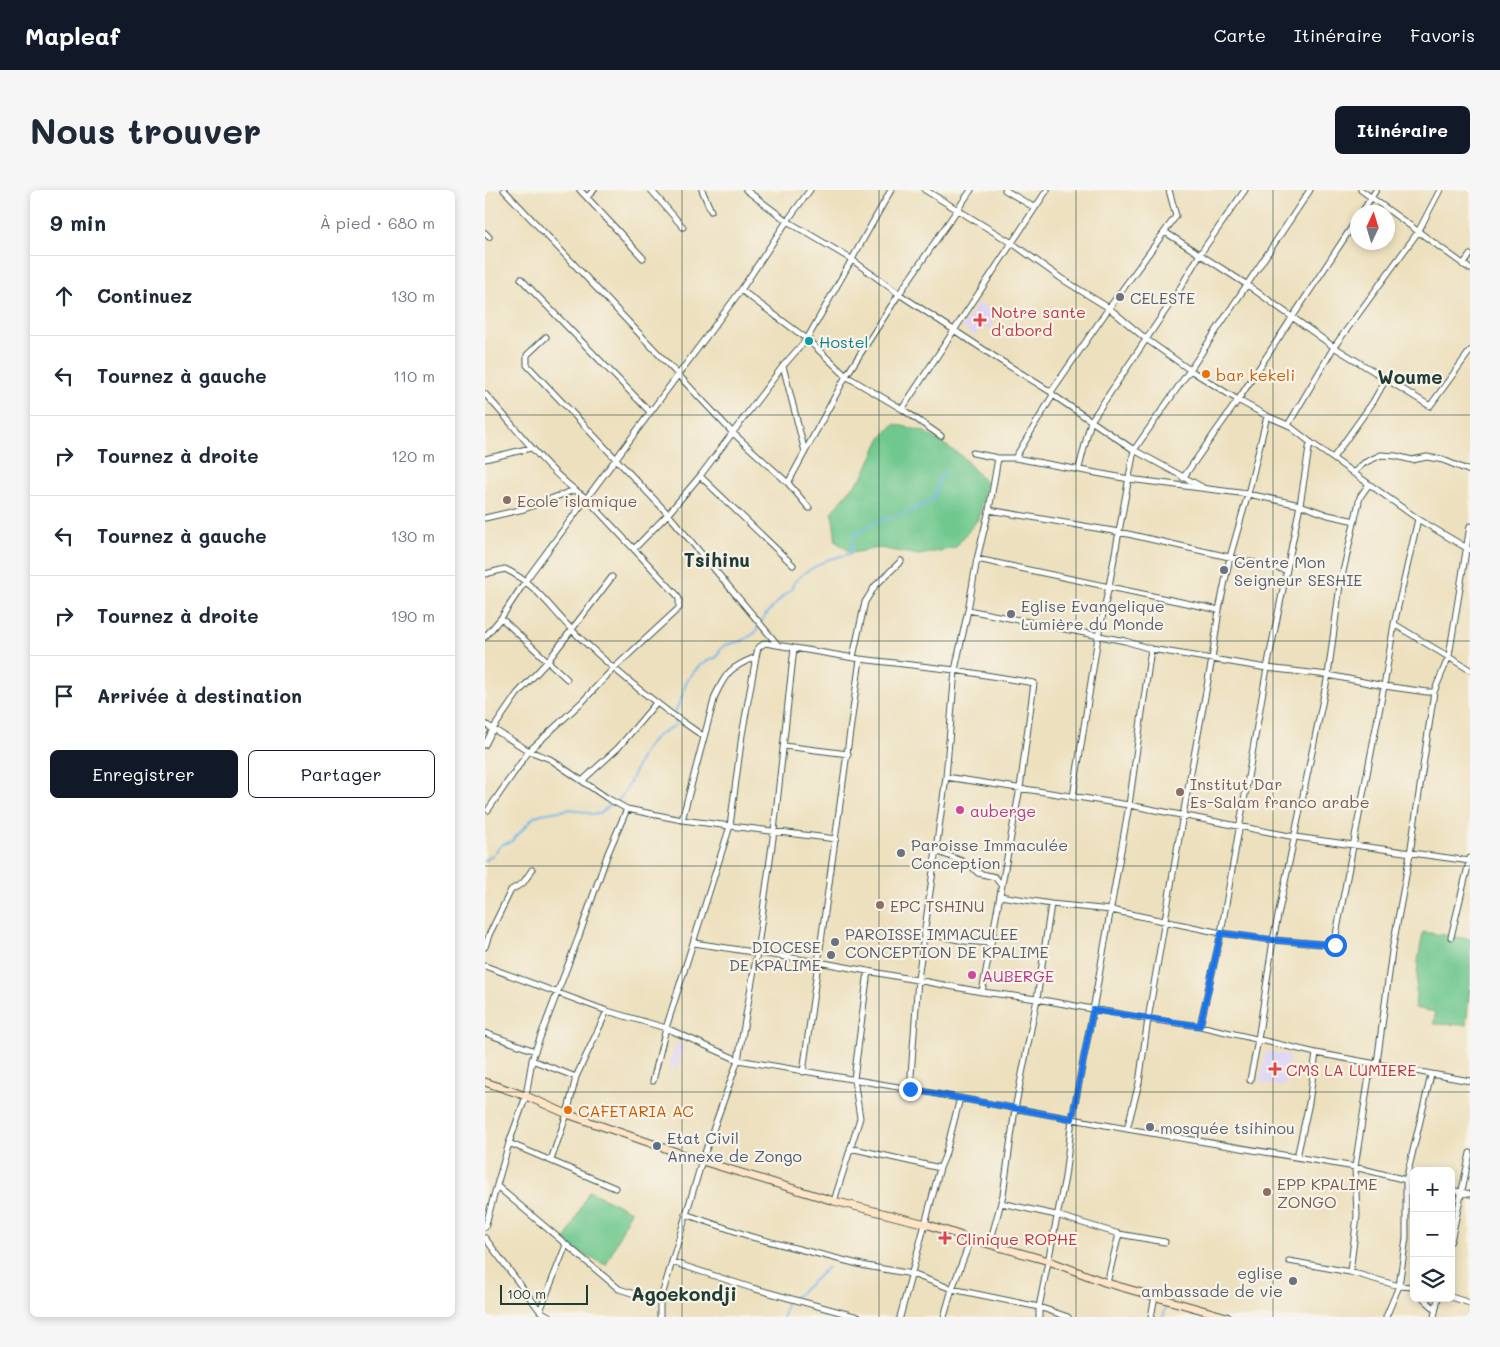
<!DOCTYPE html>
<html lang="fr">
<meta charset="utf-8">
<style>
:root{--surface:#fff;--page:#f6f6f7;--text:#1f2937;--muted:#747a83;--line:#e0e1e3;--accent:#111827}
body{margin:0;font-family:Mali,sans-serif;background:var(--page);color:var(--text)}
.controls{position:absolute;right:15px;bottom:15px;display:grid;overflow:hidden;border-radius:8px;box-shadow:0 2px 8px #0003}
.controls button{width:45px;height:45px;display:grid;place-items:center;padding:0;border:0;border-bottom:1px solid var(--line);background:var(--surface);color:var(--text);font:25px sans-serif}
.compass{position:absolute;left:865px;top:15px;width:45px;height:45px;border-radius:50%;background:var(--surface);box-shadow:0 2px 8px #0003;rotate:4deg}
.scale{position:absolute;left:15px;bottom:12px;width:88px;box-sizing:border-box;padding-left:5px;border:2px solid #1f3d34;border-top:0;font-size:14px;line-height:18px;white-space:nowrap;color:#1f3d34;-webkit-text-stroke:4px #f7f3e8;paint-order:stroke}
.stop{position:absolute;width:15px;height:15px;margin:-11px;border:4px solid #1a73e8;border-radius:50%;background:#fff}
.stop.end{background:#1a73e8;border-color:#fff;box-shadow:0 1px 5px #0008}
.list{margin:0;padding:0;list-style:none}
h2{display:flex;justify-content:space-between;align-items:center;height:65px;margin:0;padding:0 20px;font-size:21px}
h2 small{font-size:16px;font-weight:400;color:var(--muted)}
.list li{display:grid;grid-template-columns:32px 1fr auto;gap:15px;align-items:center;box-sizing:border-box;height:80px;padding:0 20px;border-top:1px solid var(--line)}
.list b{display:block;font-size:19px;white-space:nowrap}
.list em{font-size:16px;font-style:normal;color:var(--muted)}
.actions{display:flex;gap:10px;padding:15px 20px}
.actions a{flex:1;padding:11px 0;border:1px solid var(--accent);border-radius:8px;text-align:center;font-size:18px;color:var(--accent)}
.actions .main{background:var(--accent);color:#fff}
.icon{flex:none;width:28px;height:28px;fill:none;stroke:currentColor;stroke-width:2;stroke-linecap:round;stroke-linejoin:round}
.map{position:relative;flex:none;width:985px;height:1127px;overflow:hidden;border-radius:8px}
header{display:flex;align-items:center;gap:30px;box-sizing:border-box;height:70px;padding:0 25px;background:var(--accent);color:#fff}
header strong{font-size:24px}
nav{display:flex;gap:28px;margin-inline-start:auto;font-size:18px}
.intro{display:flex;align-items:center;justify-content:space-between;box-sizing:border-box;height:120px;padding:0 30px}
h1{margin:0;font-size:35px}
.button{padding:12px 22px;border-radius:8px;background:var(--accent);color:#fff;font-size:18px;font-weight:700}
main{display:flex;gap:30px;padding:0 30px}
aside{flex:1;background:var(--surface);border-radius:8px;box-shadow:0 2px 8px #0003}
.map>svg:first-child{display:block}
</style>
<header>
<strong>Mapleaf</strong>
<nav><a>Carte</a><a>Itinéraire</a><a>Favoris</a></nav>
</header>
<div class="intro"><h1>Nous trouver</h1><a class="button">Itinéraire</a></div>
<main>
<aside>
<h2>9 min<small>À pied · 680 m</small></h2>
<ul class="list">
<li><svg class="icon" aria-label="ahead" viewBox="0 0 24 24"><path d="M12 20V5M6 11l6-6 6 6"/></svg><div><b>Continuez</b></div><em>130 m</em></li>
<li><svg class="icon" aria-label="left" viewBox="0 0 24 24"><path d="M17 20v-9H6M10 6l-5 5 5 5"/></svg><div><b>Tournez à gauche</b></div><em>110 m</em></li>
<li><svg class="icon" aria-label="right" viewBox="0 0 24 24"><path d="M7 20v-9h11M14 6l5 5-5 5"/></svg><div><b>Tournez à droite</b></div><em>120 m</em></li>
<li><svg class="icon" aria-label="left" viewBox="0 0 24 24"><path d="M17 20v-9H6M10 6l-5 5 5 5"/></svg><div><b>Tournez à gauche</b></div><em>130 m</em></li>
<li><svg class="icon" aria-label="right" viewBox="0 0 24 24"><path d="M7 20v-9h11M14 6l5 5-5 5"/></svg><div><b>Tournez à droite</b></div><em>190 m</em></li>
<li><svg class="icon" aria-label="arrive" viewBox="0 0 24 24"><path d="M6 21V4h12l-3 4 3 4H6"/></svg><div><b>Arrivée à destination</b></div></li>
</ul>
<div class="actions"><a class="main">Enregistrer</a><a>Partager</a></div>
</aside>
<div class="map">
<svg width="985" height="1127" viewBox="0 0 985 1127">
<rect width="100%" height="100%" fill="#f7f3e8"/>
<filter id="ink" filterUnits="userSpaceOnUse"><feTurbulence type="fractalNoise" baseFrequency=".02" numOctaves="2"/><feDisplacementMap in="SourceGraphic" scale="10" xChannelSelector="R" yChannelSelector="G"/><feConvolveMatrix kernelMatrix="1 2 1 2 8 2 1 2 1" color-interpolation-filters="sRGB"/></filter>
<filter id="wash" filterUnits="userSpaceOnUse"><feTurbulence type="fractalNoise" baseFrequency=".0096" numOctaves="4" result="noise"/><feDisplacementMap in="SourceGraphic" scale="20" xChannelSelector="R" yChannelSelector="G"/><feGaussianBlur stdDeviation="1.12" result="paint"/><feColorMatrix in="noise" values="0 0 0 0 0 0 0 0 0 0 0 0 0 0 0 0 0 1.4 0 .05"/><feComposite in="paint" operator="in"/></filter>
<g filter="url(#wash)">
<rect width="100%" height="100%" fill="#ede0be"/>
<path fill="#dfd5f5" d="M 493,113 L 512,125 L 504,140 L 496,136 L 490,146 L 477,137 Z
M 191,853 L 199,856 L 192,879 L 184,876 Z
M 781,861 L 805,866 L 799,897 L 775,893 Z"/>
<path fill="#70c88e" stroke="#488261" d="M 409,234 L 438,241 L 477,266 L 501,293 L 493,329 L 470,358 L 434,365 L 394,358 L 367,363 L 351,352 L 347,321 L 379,284 L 395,249 Z
M 938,742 L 985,749 L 985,794 L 981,835 L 949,834 L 950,822 L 930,818 L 933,772 Z
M 104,1001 L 146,1021 L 121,1075 L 78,1055 Z"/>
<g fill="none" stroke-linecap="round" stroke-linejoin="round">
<path stroke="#74b6e9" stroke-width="2" d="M 0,671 L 9,664 L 16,655 L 27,651 L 49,627 L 56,624 L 87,619 L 107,624 L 115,624 L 126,614 L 135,609 L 144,594 L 159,561 L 172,546 L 191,535 L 190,522 L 197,507 L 201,493 L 207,484 L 216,474 L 232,467 L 235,460 L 240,455 L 257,451 L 270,443 L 279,427 L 299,405 L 306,400 L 309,392 L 319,383 L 342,370 L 367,363 L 368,346 L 389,333 L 427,320 L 445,312 L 451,305 L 454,288 L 461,281
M 307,1108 L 314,1104 L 343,1077
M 298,1127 L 302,1110
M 678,1127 L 681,1117"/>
</g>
</g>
<g filter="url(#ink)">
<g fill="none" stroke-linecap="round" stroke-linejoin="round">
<g stroke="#3e5549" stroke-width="7">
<path id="street" d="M 19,0 L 248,243 L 303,293 L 361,186 L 414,104 L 486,0
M 95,0 L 158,68
M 166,0 L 198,37
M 217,0 L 226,21
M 261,0 L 302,31 L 366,69 L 414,104 L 513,169 L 566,202 L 568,205 L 649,260 L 717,297
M 440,0 L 527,53 L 577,89 L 624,118 L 661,149 L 705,180 L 753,210 L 782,226 L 803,235 L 825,252 L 933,329 L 909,434 L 985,480
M 520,0 L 550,18
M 876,0 L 985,79
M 102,7 L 109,0
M 877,22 L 891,0
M 680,42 L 761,94 L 849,157 L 945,216 L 985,161
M 0,43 L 4,47
M 978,75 L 985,65
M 36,89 L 165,222
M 256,100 L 322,149 L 361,186 L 417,219 L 456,246
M 61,147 L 42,165 L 42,175 L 183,324 L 293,455
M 298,176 L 320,262
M 566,202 L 624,118 L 691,26 L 684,0
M 0,204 C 33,239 61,281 101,308 L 192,405 L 194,409 L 194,418 L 128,479 L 98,511 L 44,561 L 3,620
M 417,219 L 562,0
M 803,235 L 849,157 L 933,42 L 955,0
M 488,263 L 513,268 L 530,268 L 644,289 L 763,304 L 815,315 L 843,325 L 870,331
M 513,268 L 504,320 L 492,369 L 483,420 L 470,480 L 461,587 L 644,615 L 810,647 L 985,671
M 530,268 L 568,205
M 848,268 L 888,212 L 901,189
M 0,269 L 46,258
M 594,278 L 606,231 L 691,105 L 715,64 L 760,0
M 868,283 L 879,273 L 896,265 L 911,266 L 927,270 L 942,267 L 958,270 L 985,281
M 215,286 L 308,375
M 698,288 L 753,210 L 872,29
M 303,293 L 324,318
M 504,320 L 634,342 L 801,380
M 0,328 L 39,319 L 89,300
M 933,329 L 985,360
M 149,359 L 183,324 L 215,286 L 298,176 L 322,149 L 406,0
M 492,369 L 734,420
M 0,384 L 20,379 C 51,393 69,423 93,446 C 132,483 173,516 218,546
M 483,420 L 640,451 L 666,459 L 782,478 L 843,485 L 899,496 L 942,502 L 949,502 L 964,466 L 985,336
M 16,428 L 82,489
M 0,447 L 16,428 L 41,390 L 256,100 L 302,31 L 325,0
M 368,467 L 380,412 L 390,396 L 416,371
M 0,534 L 44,561 L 65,569 L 122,608 L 142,619
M 0,555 L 8,539 L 32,504 L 62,472 L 127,387
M 299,556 L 363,564
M 98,590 L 133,558 L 171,513
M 588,607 L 613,447 L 624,396 L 649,260 L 705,180 L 825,0
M 197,630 L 230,506 C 241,482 246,477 271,467 L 273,458 L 280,453 L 375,469 L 470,480 L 549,493 L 535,598 L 497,802
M 451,661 L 477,671 L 487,677 L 493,683 L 510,687 L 516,695
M 515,706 L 566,714 L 626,720 L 736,743 L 788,750 L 849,755 L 899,496 L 909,434
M 440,743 L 479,751 L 506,753
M 966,747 L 985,668
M 209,753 L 333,772 L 497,802 L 552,809 L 663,829 L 715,836 L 831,863 L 985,891
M 0,757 L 4,745 L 26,700 L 38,693 L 47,680
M 0,776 L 122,821 L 181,838 L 253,870 L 425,899 L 642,939 L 870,977 L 929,992
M 715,836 L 736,743 L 782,478 L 815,315 L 825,252
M 0,843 L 50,861
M 47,870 L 91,887
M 892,873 L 907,761 L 925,664 L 949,502
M 318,882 L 375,469
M 765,890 L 773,850 L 788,750 L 843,485 L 855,395 L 875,307 L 884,294
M 168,891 L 181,838 L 245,636 L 257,545 L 271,467
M 425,899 L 433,789 L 461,587
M 642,939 L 654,893 L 663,829 L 698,625 L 727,469 L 734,420 L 745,367 L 763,304 L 782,226
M 24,953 L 130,998
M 365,958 L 455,978
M 812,967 L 824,913 L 831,863
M 66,970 L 82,924 L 91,887 L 122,821
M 13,997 L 134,1099 L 175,1112
M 966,1000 L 985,1004
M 349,1011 L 375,928 L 369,889 L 383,781
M 516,1013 L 571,1025 L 634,1044 L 680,1052
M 200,1024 L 267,1047 L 381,1076 L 427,1084 L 467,1099 L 554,1117 L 583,1127
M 0,1037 L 24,953 L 41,906 L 47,870 L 50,861 L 94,746 L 123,663 L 142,619 L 197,630 L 351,649
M 0,1048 L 55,1121 L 66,1127
M 966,1051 L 985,963
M 505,1053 L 518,1005 L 530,919 L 552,809 L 566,714
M 804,1071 L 865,1082 L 914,1096 L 929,1097
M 187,1072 L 267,1098 L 373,1127
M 865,1082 L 872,1026 L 870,977 L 886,873
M 622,1093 L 634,1044
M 966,1107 L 985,1113
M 938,1108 L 950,1119
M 55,1121 L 81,1055
M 175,1127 L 175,1112 L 217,971 L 253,870 L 272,763 L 289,641 L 309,458
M 415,1127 L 455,978 L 460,966 L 475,908
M 459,1127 L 467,1099 L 486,1049
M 554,1127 L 554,1117 L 580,987 L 587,929 L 608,820 L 644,615 L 666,459
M 666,1127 L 670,1106
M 901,1127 L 914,1096 L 921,1048 L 921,990 L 946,885
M 949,1127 L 953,1108"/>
</g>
<g stroke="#3e5549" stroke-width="9">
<path id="secondary" d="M 0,892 L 41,906 L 82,924 L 217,971 L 349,1011 L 441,1034 L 486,1049 L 564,1071 L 622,1093 L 742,1127"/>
</g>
<use href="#street" stroke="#fff" stroke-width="5"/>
<use href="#secondary" stroke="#ffe4c6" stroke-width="7"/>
</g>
</g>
<g fill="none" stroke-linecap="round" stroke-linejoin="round" filter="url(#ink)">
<path stroke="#1a73e8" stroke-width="6" d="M 425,899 L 587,929 L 608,820 L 715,836 L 736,743 L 788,750 L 850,755"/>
</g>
<path fill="none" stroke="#1f3d34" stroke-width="1" stroke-opacity="0.55" d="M 197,0 L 197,1127M 394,0 L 394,1127M 591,0 L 591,1127M 788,0 L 788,1127M 0,225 L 985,225M 0,451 L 985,451M 0,676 L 985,676M 0,902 L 985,902"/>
<g fill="#6b7280" stroke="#f7f3e8" stroke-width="2">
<circle cx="635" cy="107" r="5"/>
<circle cx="739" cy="380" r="5"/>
<circle cx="526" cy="424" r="5"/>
<circle cx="416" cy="663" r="5"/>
<circle cx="350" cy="752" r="5"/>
<circle cx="346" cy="765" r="5"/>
<circle cx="665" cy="937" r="5"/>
<circle cx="808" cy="1091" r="5"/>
</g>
<g fill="#e0444e" stroke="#f7f3e8" stroke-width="2">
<path d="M492.5 122.5h5v5h5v5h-5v5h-5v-5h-5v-5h5z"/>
<path d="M787.5 871.5h5v5h5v5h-5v5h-5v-5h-5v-5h5z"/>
<path d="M457.5 1040.5h5v5h5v5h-5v5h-5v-5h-5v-5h5z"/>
</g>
<circle fill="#0f9aa8" stroke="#f7f3e8" stroke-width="2" cx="324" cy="151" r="5"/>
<g fill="#e8710a" stroke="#f7f3e8" stroke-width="2">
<circle cx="721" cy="184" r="5"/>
<circle cx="83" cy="920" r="5"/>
</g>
<g fill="#8d6e63" stroke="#f7f3e8" stroke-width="2">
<circle cx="22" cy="310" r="5"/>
<circle cx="695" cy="602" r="5"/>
<circle cx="395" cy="715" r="5"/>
<circle cx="782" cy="1002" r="5"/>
</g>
<g fill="#d1479c" stroke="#f7f3e8" stroke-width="2">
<circle cx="475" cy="620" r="5"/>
<circle cx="487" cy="785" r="5"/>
</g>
<circle fill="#5c6f8a" stroke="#f7f3e8" stroke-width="2" cx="172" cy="956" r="5"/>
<g text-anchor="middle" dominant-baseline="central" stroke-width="4.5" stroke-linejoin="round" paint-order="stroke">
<g font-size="16" fill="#5b616d" stroke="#f7f3e8" text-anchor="start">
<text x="645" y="107">CELESTE</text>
<text x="749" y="371">Centre Mon<tspan x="749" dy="18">Seigneur SESHIE</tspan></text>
<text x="536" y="415">Eglise Evangelique<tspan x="536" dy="18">Lumière du Monde</tspan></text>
<text x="426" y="654">Paroisse Immaculée<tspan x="426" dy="18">Conception</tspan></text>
<text x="360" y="743">PAROISSE IMMACULEE<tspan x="360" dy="18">CONCEPTION DE KPALIME</tspan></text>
<text x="336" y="756" text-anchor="end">DIOCESE<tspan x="336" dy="18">DE KPALIME</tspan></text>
<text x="675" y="937">mosquée tsihinou</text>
<text x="798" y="1082" text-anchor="end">eglise<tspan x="798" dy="18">ambassade de vie</tspan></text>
</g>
<g font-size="16" fill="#be3a42" stroke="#f7f3e8" text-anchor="start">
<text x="506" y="121">Notre sante<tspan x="506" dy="18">d'abord</tspan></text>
<text x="801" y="879">CMS LA LUMIERE</text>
<text x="471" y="1048">Clinique ROPHE</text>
</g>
<g font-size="16" fill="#0d838f" stroke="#f7f3e8" text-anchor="start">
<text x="334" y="151">Hostel</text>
</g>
<g font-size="16" fill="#c56008" stroke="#f7f3e8" text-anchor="start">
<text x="731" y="184">bar kekeli</text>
<text x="93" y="920">CAFETARIA AC</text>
</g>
<g font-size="16" fill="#785e54" stroke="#f7f3e8" text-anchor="start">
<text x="32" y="310">Ecole islamique</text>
<text x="705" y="593">Institut Dar<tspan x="705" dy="18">Es-Salam franco arabe</tspan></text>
<text x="405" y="715">EPC TSHINU</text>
<text x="792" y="993">EPP KPALIME<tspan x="792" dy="18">ZONGO</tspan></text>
</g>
<g font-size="16" fill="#b23c85" stroke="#f7f3e8" text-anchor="start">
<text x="485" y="620">auberge</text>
<text x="497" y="785">AUBERGE</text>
</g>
<g font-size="16" fill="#4e5e75" stroke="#f7f3e8" text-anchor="start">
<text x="182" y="947">Etat Civil<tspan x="182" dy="18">Annexe de Zongo</tspan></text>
</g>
<g font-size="19" font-weight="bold" fill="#1f3d34" stroke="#f7f3e8">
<text x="925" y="186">Woume</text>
<text x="232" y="369">Tsihinu</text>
<text x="199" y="1103">Agoekondji</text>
</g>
</g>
</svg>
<div class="controls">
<button>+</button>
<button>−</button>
<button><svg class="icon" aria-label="layers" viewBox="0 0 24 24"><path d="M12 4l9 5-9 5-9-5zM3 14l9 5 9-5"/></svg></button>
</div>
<svg class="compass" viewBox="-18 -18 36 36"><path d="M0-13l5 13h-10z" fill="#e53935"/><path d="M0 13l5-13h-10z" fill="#747a83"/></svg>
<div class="scale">100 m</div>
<div class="stop" style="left:850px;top:755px"></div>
<div class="stop end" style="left:425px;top:899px"></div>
</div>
</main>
